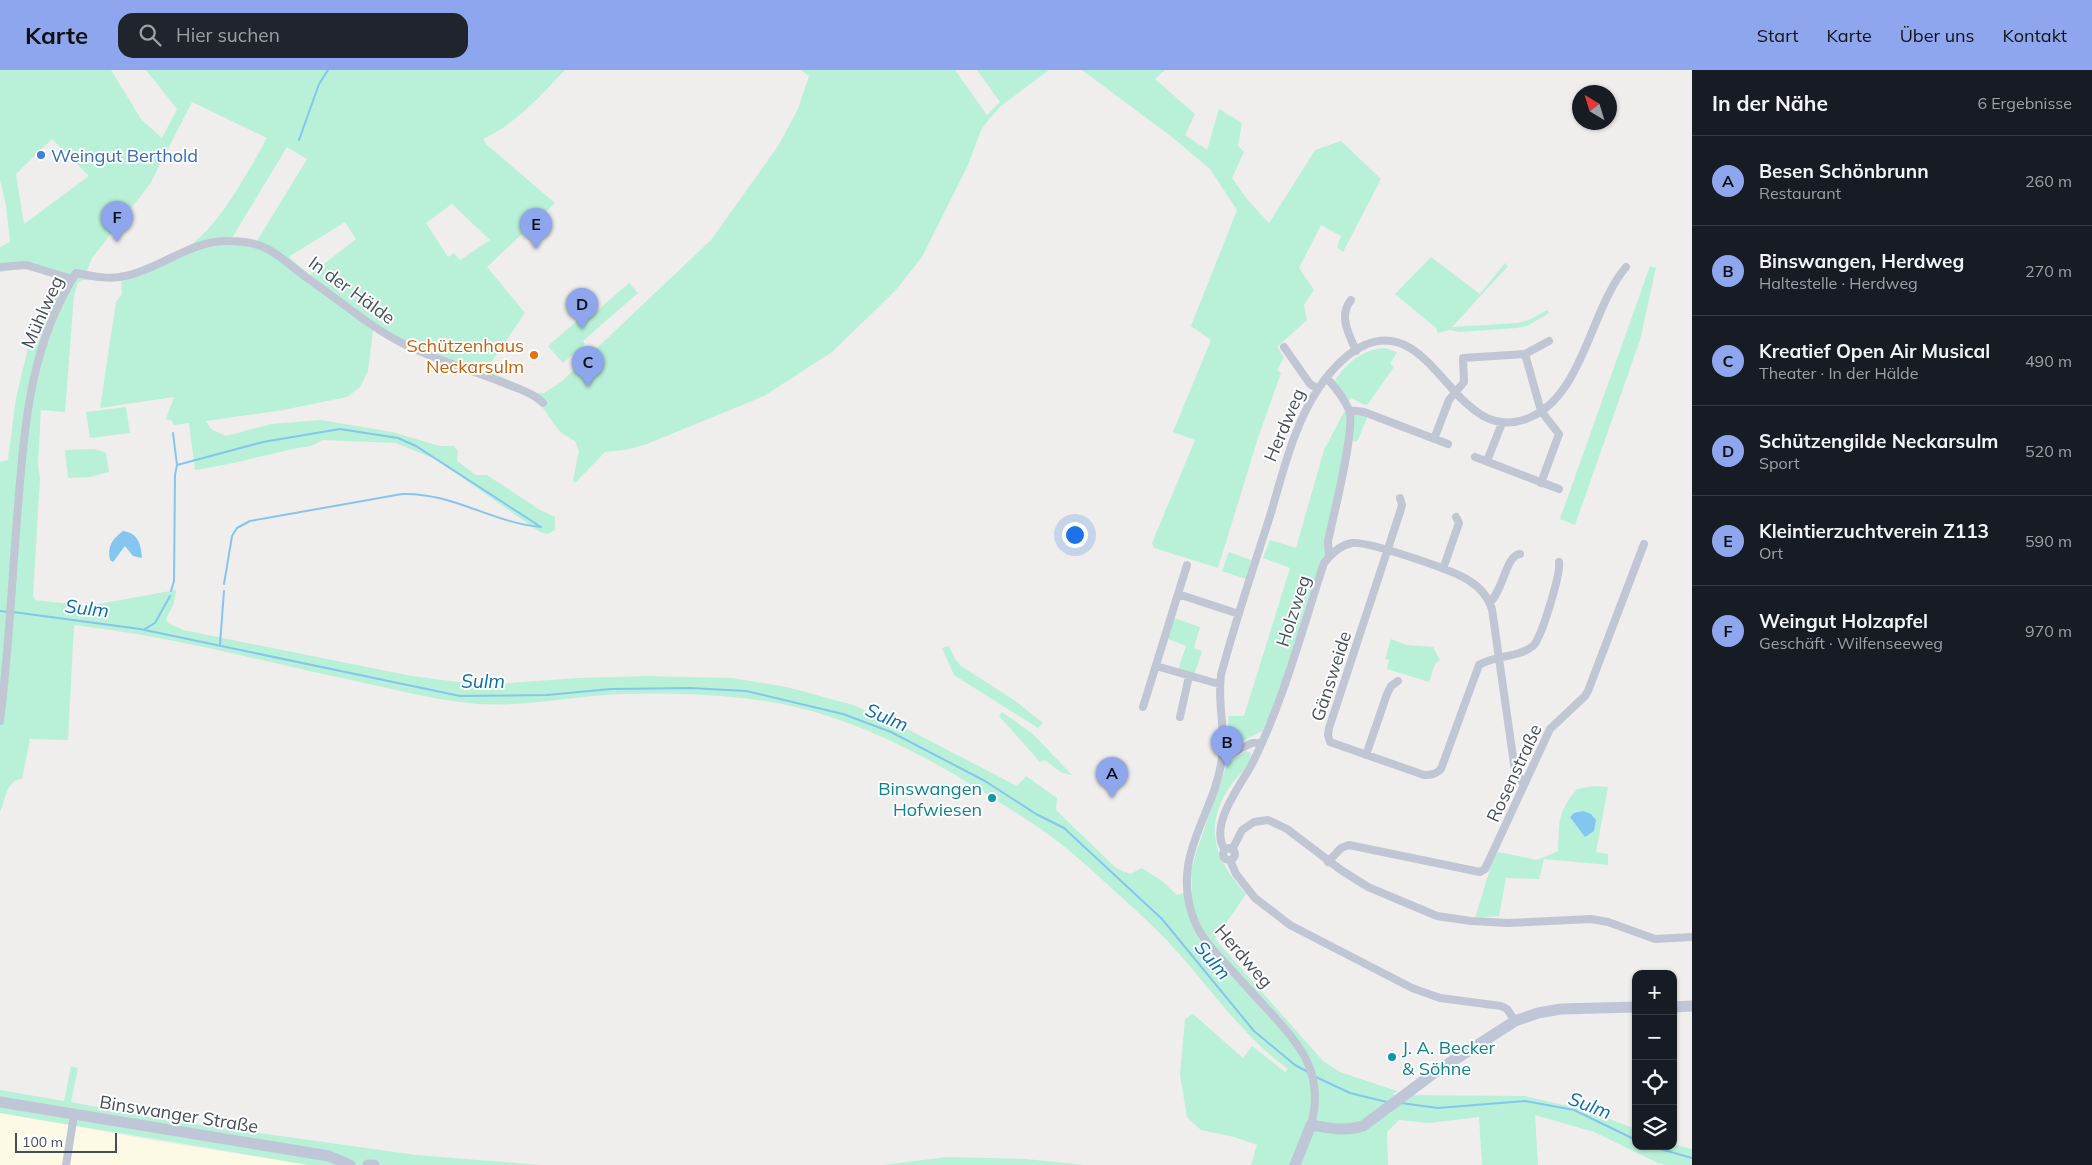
<!DOCTYPE html>
<html lang="de">
<meta charset="utf-8">
<style>
:root{--surface:#171b24;--page:#20242c;--text:#f1f3f6;--muted:#9ea1a6;--line:#363941;--accent:#8da6ee}
body{margin:0;font-family:Mulish,sans-serif;background:var(--page);color:var(--text)}
.controls{position:absolute;right:15px;bottom:15px;display:grid;overflow:hidden;border-radius:10px;box-shadow:0 1px 4px #0004}
.controls button{width:45px;height:45px;display:grid;place-items:center;padding:0;border:0;border-bottom:1px solid var(--line);background:var(--surface);color:var(--text);font:25px sans-serif}
.compass{position:absolute;left:1572px;top:15px;width:45px;height:45px;border-radius:50%;background:var(--surface);box-shadow:0 1px 4px #0004;rotate:322deg}
.scale{position:absolute;left:15px;bottom:12px;width:102px;box-sizing:border-box;padding-left:5px;border:2px solid #454d5b;border-top:0;font-size:14px;line-height:18px;white-space:nowrap;color:#454d5b;-webkit-text-stroke:4px #fff;paint-order:stroke}
.you{position:absolute;left:1074px;top:464px;width:18px;height:18px;margin:-12px;border:4px solid #fff;border-radius:50%;background:#1a73e8;box-shadow:0 0 0 8px #1a73e833}
.badge{display:grid;place-items:center;width:32px;height:32px;border-radius:50%;background:var(--accent);color:#111;font-size:16px;font-weight:700}
.pin{position:absolute;translate:-50% -41px;filter:drop-shadow(0 1px 2px #0008)}
.pin::after{content:'';position:absolute;top:26px;width:18px;height:15px;background:inherit;clip-path:polygon(0 0,100% 0,50% 100%)}
.list{margin:0;padding:0;list-style:none}
h2{display:flex;justify-content:space-between;align-items:center;height:65px;margin:0;padding:0 20px;font-size:21px}
h2 small{font-size:16px;font-weight:400;color:var(--muted)}
.list li{display:grid;grid-template-columns:32px 1fr auto;gap:15px;align-items:center;box-sizing:border-box;height:90px;padding:0 20px;border-top:1px solid var(--line)}
.list b{display:block;font-size:19px;white-space:nowrap}
.list p{margin:0;font-size:16px;white-space:nowrap;color:var(--muted)}
.list em{font-size:16px;font-style:normal;color:var(--muted)}
.icon{flex:none;width:28px;height:28px;fill:none;stroke:currentColor;stroke-width:2;stroke-linecap:round;stroke-linejoin:round}
.map{position:relative;flex:none;width:1692px;height:1095px;overflow:hidden}
header{display:flex;align-items:center;gap:30px;box-sizing:border-box;height:70px;padding:0 25px;background:var(--accent);color:#111}
header strong{font-size:24px}
nav{display:flex;gap:28px;margin-inline-start:auto;font-size:18px}
.search{width:350px;height:45px;background:var(--page);display:flex;align-items:center;gap:12px;box-sizing:border-box;padding:0 18px;border-radius:15px;color:var(--muted);font-size:19px}
main{display:flex}
aside{flex:1;background:var(--surface)}
.map>svg:first-child{display:block}
</style>
<header>
<strong>Karte</strong>
<div class="search"><svg class="icon" aria-label="search" viewBox="0 0 24 24"><circle cx="10" cy="10" r="6"/><path d="M15 15l6 6"/></svg>Hier suchen</div>
<nav><a>Start</a><a>Karte</a><a>Über uns</a><a>Kontakt</a></nav>
</header>
<main>
<div class="map">
<svg width="1692" height="1095" viewBox="0 0 1692 1095">
<rect width="100%" height="100%" fill="#f0eded"/>
<path fill="#fcfae5" d="M 0,1043 L 156,1071 L 309,1095 L 0,1095 Z"/>
<path fill="#b9f0d8" fill-rule="evenodd" d="M 0,0 L 111,0 L 141,49 L 162,68 L 177,39 L 146,0 L 565,0 C 538,28 518,52 483,69 L 487,75 L 555,133 L 487,197 L 525,243 L 486,300 L 537,323 L 544,323 L 561,312 L 711,170 L 778,76 L 798,39 L 809,6 L 801,0 L 955,0 L 987,45 L 1000,32 L 977,0 L 1049,0 L 1001,36 L 990,48 L 981,60 L 968,95 L 922,187 L 895,221 L 832,282 L 764,326 L 647,374 L 625,380 L 605,382 L 575,413 L 573,410 L 579,381 L 575,371 L 560,362 L 540,334 L 524,325 L 373,260 L 368,301 L 360,317 L 347,327 L 283,340 L 206,351 L 211,359 L 226,366 L 271,354 L 321,350 L 392,362 L 440,376 L 454,376 L 458,381 L 457,391 L 476,405 L 487,405 L 540,440 L 555,447 L 555,460 L 547,464 L 540,462 L 435,389 L 396,373 L 322,370 C 311,379 301,376 289,380 C 258,387 227,395 195,400 L 189,353 L 174,355 L 172,351 L 166,349 L 174,327 L 100,338 L 116,232 L 122,224 L 121,211 L 82,210 L 78,213 L 74,225 L 65,342 L 41,340 L 38,394 L 40,409 L 33,526 L 35,530 L 87,536 L 176,520 L 174,533 L 166,549 L 168,553 L 183,560 L 412,606 L 481,615 L 578,608 L 646,606 L 732,608 L 787,617 L 853,635 L 909,660 L 1017,716 L 1026,706 L 1057,728 L 1056,740 L 1116,798 L 1130,804 L 1142,798 L 1162,811 L 1177,825 L 1192,821 L 1191,801 L 1196,783 L 1227,694 L 1246,681 L 1251,683 C 1250,697 1238,705 1231,715 C 1202,757 1215,789 1246,824 L 1215,869 L 1323,991 L 1340,1002 L 1397,1021 L 1392,1025 L 1525,1026 L 1585,1040 L 1636,1059 L 1636,1076 L 1673,1076 L 1673,1074 L 1692,1079 L 1692,1095 L 1666,1095 L 1658,1093 L 1594,1062 L 1535,1045 L 1538,1095 L 1482,1095 L 1479,1047 L 1429,1053 L 1399,1050 L 1387,1062 L 1388,1095 L 1251,1095 L 1257,1075 L 1234,1067 L 1201,1060 L 1187,1047 L 1180,1005 L 1185,949 L 1193,944 L 1243,988 L 1252,976 L 1285,1002 L 1288,999 C 1245,968 1216,926 1181,886 C 1162,864 1140,844 1118,824 C 1092,800 1065,775 1035,755 C 971,713 904,671 831,647 C 766,625 691,622 623,624 C 568,626 515,640 460,632 C 427,628 393,619 360,612 C 266,592 170,566 74,555 L 68,670 L 30,669 L 22,709 C 6,710 6,729 0,742 L 0,392 L 8,390 L 16,328 L 29,274 L 57,212 L 54,206 L 23,198 L 0,202 L 0,177 L 10,172 L 6,135 L 0,110 ZM 192,32 L 267,68 C 251,97 220,154 193,173 C 176,186 155,195 135,201 C 121,205 100,209 87,201 L 92,188 L 150,114 ZM 52,69 L 89,106 L 24,154 L 16,104 ZM 287,77 L 307,89 L 257,171 L 232,168 ZM 452,134 L 490,170 L 460,190 L 454,183 L 448,187 L 426,153 ZM 345,152 L 356,169 L 310,205 L 290,188 L 290,186 Z
M 1082,0 L 1165,0 L 1155,9 L 1195,44 L 1185,65 L 1207,80 L 1219,39 L 1242,53 L 1238,76 L 1244,82 L 1232,108 L 1247,129 L 1269,153 L 1315,80 L 1341,71 L 1381,109 L 1343,182 L 1337,177 L 1341,166 L 1321,155 L 1299,198 L 1314,220 L 1304,235 L 1307,250 L 1277,277 L 1284,287 L 1277,300 L 1281,303 L 1258,368 L 1218,498 L 1154,478 L 1152,473 L 1195,370 L 1173,362 L 1211,270 L 1191,256 L 1237,140 L 1210,99 L 1172,67 Z
M 1431,187 L 1480,224 L 1505,193 L 1508,196 L 1452,257 L 1517,253 L 1529,250 L 1547,240 L 1549,243 L 1527,256 L 1517,258 L 1459,262 L 1450,260 L 1438,263 L 1436,258 L 1395,224 Z
M 1650,196 L 1656,198 L 1640,270 L 1575,455 L 1560,449 Z
M 629,213 L 638,223 L 583,271 L 585,274 L 563,293 L 548,276 L 586,243 L 590,247 Z
M 1385,278 L 1397,282 L 1390,294 L 1394,297 L 1368,334 L 1365,335 L 1351,328 L 1350,330 L 1346,329 L 1335,310 C 1347,293 1363,279 1385,278 Z
M 126,337 L 130,363 L 90,368 L 86,342 Z
M 1345,340 L 1347,344 L 1345,374 L 1328,481 L 1271,653 L 1266,652 L 1262,661 L 1233,676 L 1230,673 L 1228,646 L 1244,646 L 1290,498 L 1263,488 L 1270,470 L 1296,478 L 1324,380 Z
M 1354,344 L 1364,345 L 1367,348 L 1358,370 L 1355,372 L 1352,370 Z
M 95,379 L 106,383 L 109,402 L 89,407 L 68,408 L 65,380 Z
M 1229,482 L 1251,490 L 1246,509 L 1222,501 Z
M 1174,548 L 1200,557 L 1194,578 L 1202,581 L 1194,605 L 1178,600 L 1186,576 L 1168,569 Z
M 1391,569 L 1406,575 L 1433,577 L 1440,590 L 1435,594 L 1429,612 L 1387,599 L 1389,590 L 1385,589 Z
M 949,576 L 955,589 L 961,596 L 1014,630 L 1043,653 L 1038,658 L 954,605 L 942,578 Z
M 1002,642 L 1033,664 L 1072,705 L 1062,703 L 1045,690 L 1040,692 L 999,646 Z
M 1593,716 L 1608,717 L 1596,782 L 1608,784 L 1608,795 L 1544,789 L 1539,809 L 1506,808 L 1499,846 L 1475,848 L 1494,786 L 1499,782 L 1537,790 L 1558,781 C 1560,750 1556,745 1577,719 Z
M 71,996 L 78,998 L 71,1032 L 159,1049 L 416,1085 L 542,1095 L 309,1095 L 0,1043 L 0,1020 L 64,1031 Z
M 947,1087 L 1026,1089 L 1086,1095 L 883,1095 Z"/>
<path fill="#84c6ef" d="M 123,461 C 138,463 141,474 142,488 L 133,486 L 125,476 L 113,492 L 110,490 C 107,477 112,469 123,461 Z
M 1583,741 L 1591,744 L 1596,750 L 1594,761 L 1585,767 L 1570,747 L 1574,743 Z"/>
<g fill="none" stroke-linecap="round" stroke-linejoin="round">
<path stroke="#84c6ef" stroke-width="2" d="M 299,70 L 319,14 L 328,0
M 177,395 L 263,372 L 340,359 L 398,368 L 416,376 L 541,457
M 224,514 L 232,466 L 237,458 L 250,451 L 402,424 C 451,422 493,453 541,457
M 171,521 L 174,511 L 175,405 L 177,395 L 173,363
M 0,541 L 8,542
M 13,542 L 140,559 L 460,626 L 547,625 L 611,619 L 690,618 L 746,621 L 843,644 L 891,662 L 985,711 L 1036,744 L 1064,758 L 1162,849 L 1254,961 L 1295,995 L 1308,1002
M 145,559 L 155,553 L 170,526
M 220,574 L 224,521
M 1316,1007 L 1350,1023 L 1387,1032
M 1401,1033 L 1438,1038 L 1525,1031 L 1574,1040 L 1636,1070
M 1650,1076 L 1692,1088"/>
<path stroke="#c0c6d3" stroke-width="8" d="M 0,197 L 26,195 L 72,209
M 1351,230 C 1338,246 1349,264 1356,281
M 1284,277 L 1310,314 L 1318,319
M 1525,284 L 1541,341 L 1559,364 L 1541,413
M 1327,308 C 1335,317 1344,328 1349,340 C 1356,357 1333,448 1328,471 L 1329,487
M 1349,340 L 1364,342 L 1448,374
M 1434,369 L 1449,330 L 1464,312 L 1463,288 L 1525,284 L 1549,271
M 1475,387 L 1559,419
M 1487,391 L 1502,353
M 1400,428 L 1402,435 L 1400,442 L 1329,658 L 1328,665 L 1330,672 L 1424,705 C 1432,705 1436,704 1441,699 L 1479,595 C 1495,585 1518,588 1533,576 C 1541,570 1561,503 1559,492
M 1443,499 L 1459,453 L 1456,447
M 1178,524 L 1239,544
M 1490,532 C 1503,521 1506,485 1520,484
M 1156,596 L 1219,614
M 1143,637 L 1187,495
M 1180,647 L 1189,606
M 0,651 C 9,580 12,508 18,436 C 25,352 30,276 76,203 C 92,206 108,210 125,206 C 160,199 191,170 228,171 C 269,171 277,186 307,208 C 332,225 356,245 381,261 C 416,284 460,296 499,311 C 513,317 532,322 543,333
M 1366,685 L 1387,624 L 1391,616 L 1398,611
M 1222,688 L 1252,673 L 1262,673
M1223 784a6 6 0 1 1 12 0a6 6 0 1 1-12 0Z
M 1225,780 C 1208,755 1241,715 1252,694 C 1284,630 1302,560 1324,493 C 1331,484 1340,475 1352,473 C 1368,471 1453,500 1468,510 C 1480,517 1488,527 1492,539 L 1515,701 L 1523,713
M 1232,780 L 1242,760 L 1254,752 L 1268,750 L 1287,759 L 1341,800 L 1368,817 L 1437,846 L 1471,851 L 1508,853 L 1591,849 L 1608,852 L 1655,869 L 1692,867
M 1230,790 L 1236,804 L 1255,828 L 1290,855 L 1412,918 L 1440,928 L 1501,936 L 1507,939 L 1515,951
M 1328,792 L 1341,778 L 1349,775 L 1480,802 L 1485,799 L 1550,659 L 1585,626 L 1588,621 L 1644,474
M 1311,1055 C 1325,1004 1301,976 1269,941 C 1254,925 1240,909 1225,893 C 1211,878 1198,864 1192,844 C 1172,783 1215,744 1222,688 C 1226,660 1217,633 1221,605 C 1235,552 1253,499 1270,446 C 1283,403 1293,357 1318,319 C 1329,303 1346,283 1365,275 C 1437,244 1456,384 1533,346 C 1584,321 1591,238 1626,197
M 66,1095 L 74,1045"/>
<path stroke="#bfc6d7" stroke-width="11" d="M 1673,937 L 1692,936
M 0,1032 L 329,1086 L 350,1095
M 368,1095 L 374,1095
M 1295,1095 L 1311,1055 C 1329,1058 1344,1062 1363,1056 L 1434,1003 L 1515,951 L 1538,943 L 1561,939 L 1636,937"/>
</g>
<circle fill="#3f7fe0" stroke="#fff" stroke-width="2" cx="41" cy="85" r="5"/>
<circle fill="#e8710a" stroke="#fff" stroke-width="2" cx="534" cy="285" r="5"/>
<g fill="#0f9aa8" stroke="#fff" stroke-width="2">
<circle cx="992" cy="728" r="5"/>
<circle cx="1392" cy="987" r="5"/>
</g>
<g text-anchor="middle" dominant-baseline="central" stroke-width="4" stroke-linejoin="round" paint-order="stroke">
<g font-size="18" fill="#366cbe" stroke="#fff" text-anchor="start">
<text x="51" y="85">Weingut Berthold</text>
</g>
<g font-size="18" fill="#454d5b" stroke="#fff">
<text transform="translate(352 220) rotate(36)">In der Hälde</text>
<text transform="translate(42 242) rotate(-66)">Mühlweg</text>
<text transform="translate(1284 355) rotate(-67)">Herdweg</text>
<text transform="translate(1293 541) rotate(-72)">Holzweg</text>
<text transform="translate(1331 606) rotate(-72)">Gänsweide</text>
<text transform="translate(1514 703) rotate(-65)">Rosenstraße</text>
<text transform="translate(1244 886) rotate(49)">Herdweg</text>
<text transform="translate(179 1044) rotate(9)">Binswanger Straße</text>
</g>
<g font-size="18" fill="#c56008" stroke="#fff" text-anchor="end">
<text x="524" y="275">Schützenhaus<tspan x="524" dy="21">Neckarsulm</tspan></text>
</g>
<g font-size="18" fill="#0d838f" stroke="#fff" text-anchor="end">
<text x="982" y="718">Binswangen<tspan x="982" dy="21">Hofwiesen</tspan></text>
<text x="1402" y="977" text-anchor="start">J. A. Becker<tspan x="1402" dy="21">&amp; Söhne</tspan></text>
</g>
<g font-size="19" font-style="italic" fill="#066cac" stroke="#fff">
<text transform="translate(87 538) rotate(7)">Sulm</text>
<text x="483" y="611">Sulm</text>
<text transform="translate(887 647) rotate(23)">Sulm</text>
<text transform="translate(1213 890) rotate(50)">Sulm</text>
<text transform="translate(1590 1035) rotate(21)">Sulm</text>
</g>
</g>
</svg>
<div class="controls">
<button>+</button>
<button>−</button>
<button><svg class="icon" aria-label="locate" viewBox="0 0 24 24"><circle cx="12" cy="12" r="6"/><path d="M12 2v4M12 18v4M2 12h4M18 12h4"/></svg></button>
<button><svg class="icon" aria-label="layers" viewBox="0 0 24 24"><path d="M12 4l9 5-9 5-9-5zM3 14l9 5 9-5"/></svg></button>
</div>
<svg class="compass" viewBox="-18 -18 36 36"><path d="M0-13l5 13h-10z" fill="#e53935"/><path d="M0 13l5-13h-10z" fill="#9ea1a6"/></svg>
<div class="scale">100 m</div>
<div class="you"></div>
<div class="pin badge" style="left:1112px;top:728px">A</div>
<div class="pin badge" style="left:1227px;top:697px">B</div>
<div class="pin badge" style="left:588px;top:317px">C</div>
<div class="pin badge" style="left:582px;top:259px">D</div>
<div class="pin badge" style="left:536px;top:179px">E</div>
<div class="pin badge" style="left:117px;top:172px">F</div>
</div>
<aside>
<h2>In der Nähe<small>6 Ergebnisse</small></h2>
<ul class="list">
<li><span class="badge">A</span><div><b>Besen Schönbrunn</b><p>Restaurant</p></div><em>260 m</em></li>
<li><span class="badge">B</span><div><b>Binswangen, Herdweg</b><p>Haltestelle · Herdweg</p></div><em>270 m</em></li>
<li><span class="badge">C</span><div><b>Kreatief Open Air Musical</b><p>Theater · In der Hälde</p></div><em>490 m</em></li>
<li><span class="badge">D</span><div><b>Schützengilde Neckarsulm</b><p>Sport</p></div><em>520 m</em></li>
<li><span class="badge">E</span><div><b>Kleintierzuchtverein Z113</b><p>Ort</p></div><em>590 m</em></li>
<li><span class="badge">F</span><div><b>Weingut Holzapfel</b><p>Geschäft · Wilfenseeweg</p></div><em>970 m</em></li>
</ul>
</aside>
</main>
